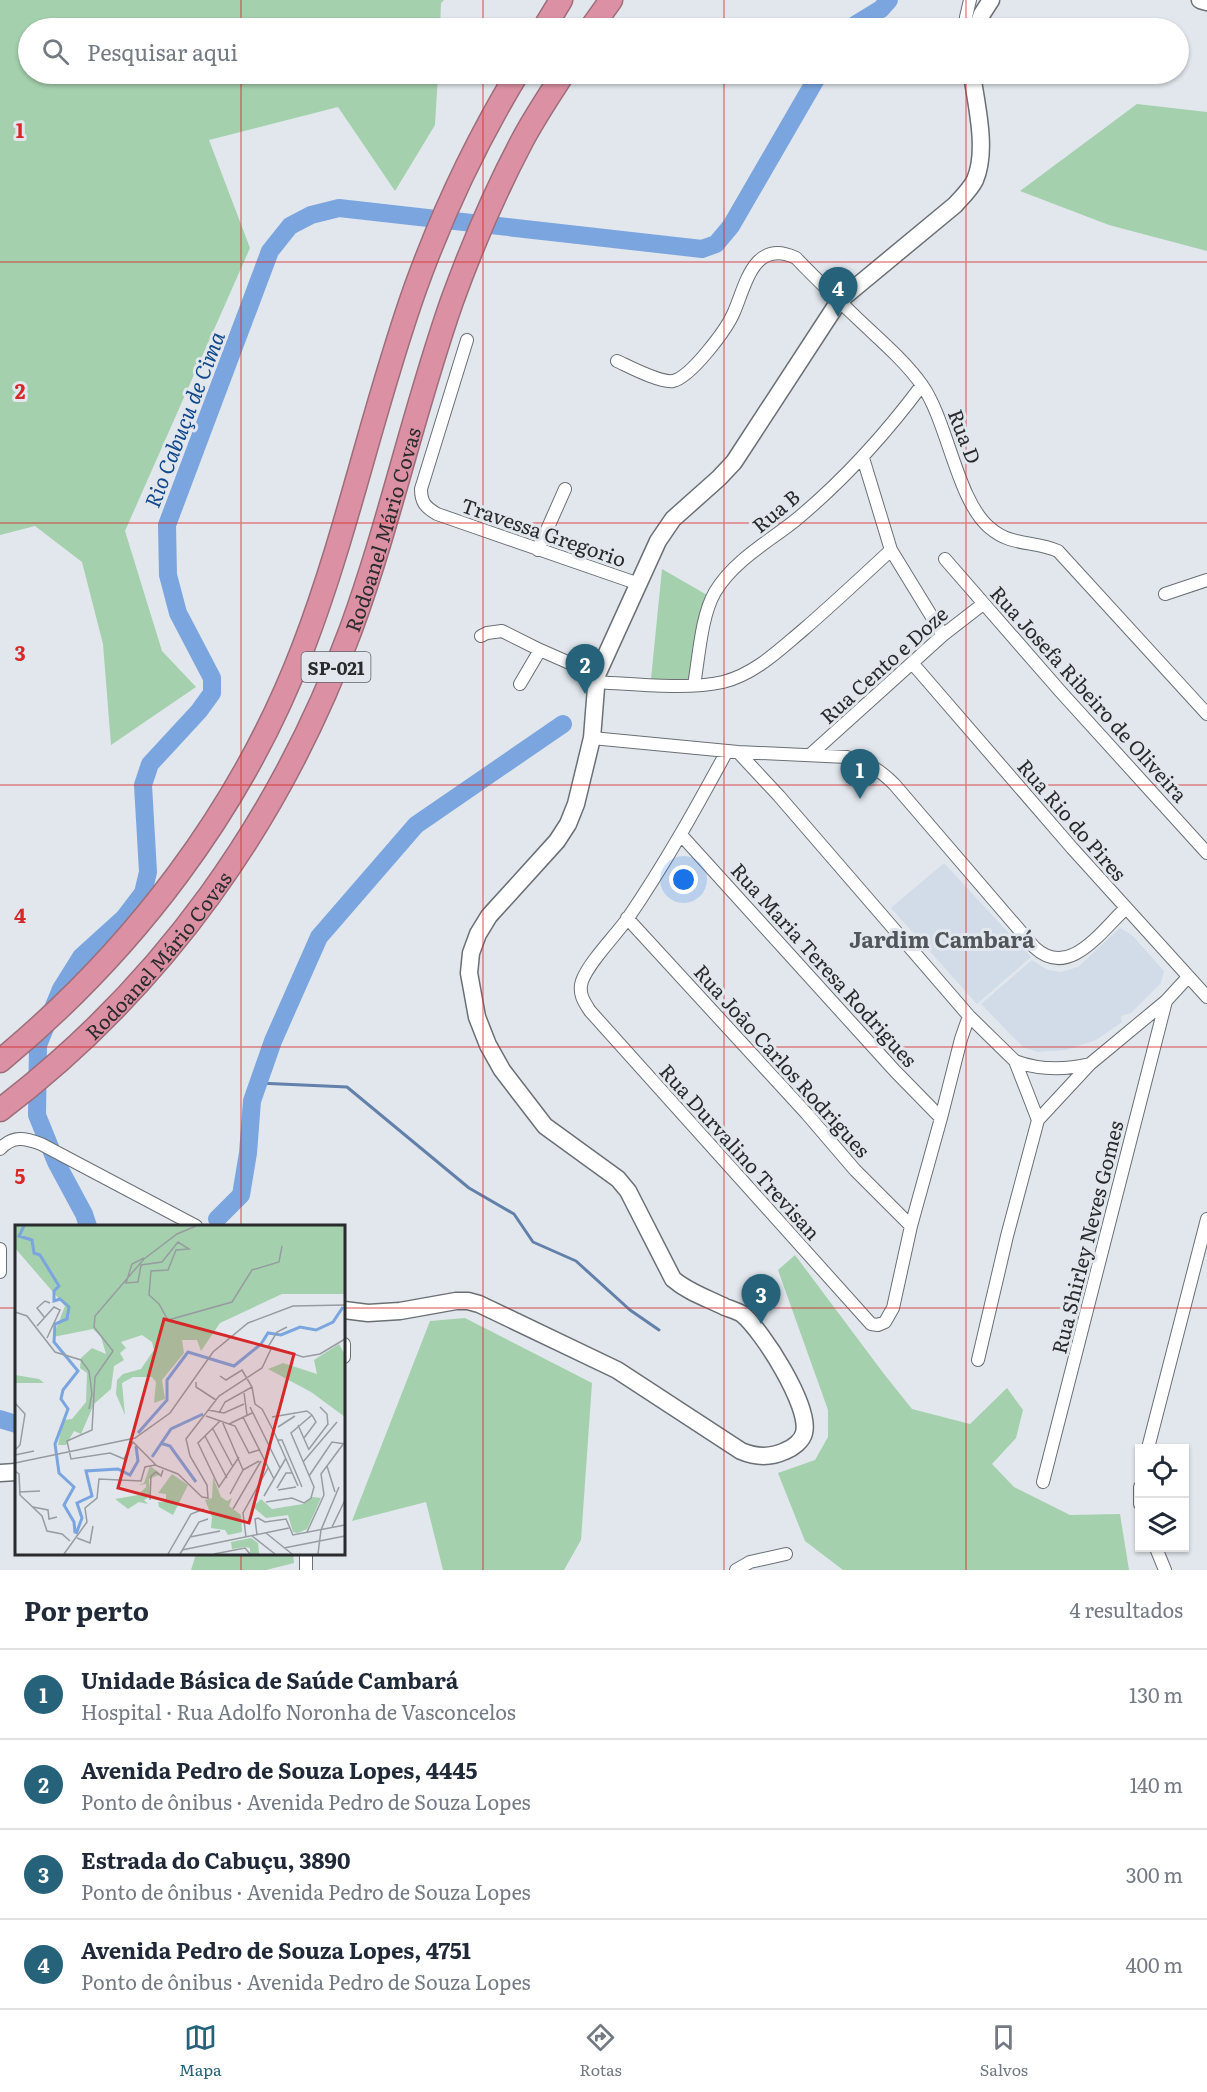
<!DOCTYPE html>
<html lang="pt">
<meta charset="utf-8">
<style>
:root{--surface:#fff;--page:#f6f6f7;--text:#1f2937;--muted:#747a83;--line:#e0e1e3;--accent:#26627a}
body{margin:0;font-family:Literata,serif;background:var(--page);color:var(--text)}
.controls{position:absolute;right:18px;bottom:18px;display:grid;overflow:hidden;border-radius:0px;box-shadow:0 2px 4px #0004}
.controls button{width:54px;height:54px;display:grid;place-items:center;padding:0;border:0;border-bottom:2px solid var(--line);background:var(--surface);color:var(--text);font:30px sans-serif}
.you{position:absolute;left:684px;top:880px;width:21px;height:21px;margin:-15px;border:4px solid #fff;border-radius:50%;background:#1a73e8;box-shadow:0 0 0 9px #1a73e833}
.badge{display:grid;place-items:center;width:39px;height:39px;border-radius:50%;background:var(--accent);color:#fff;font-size:20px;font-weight:700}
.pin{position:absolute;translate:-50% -50px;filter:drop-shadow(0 2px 3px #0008)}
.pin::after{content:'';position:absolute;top:32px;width:21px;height:18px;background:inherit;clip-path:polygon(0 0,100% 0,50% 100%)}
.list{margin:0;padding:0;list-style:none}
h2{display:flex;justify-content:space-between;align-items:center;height:78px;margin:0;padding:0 24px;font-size:26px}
h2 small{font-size:20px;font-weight:400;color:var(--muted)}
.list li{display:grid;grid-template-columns:39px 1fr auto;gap:18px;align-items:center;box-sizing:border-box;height:90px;padding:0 24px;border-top:2px solid var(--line)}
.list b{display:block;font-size:22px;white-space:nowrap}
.list p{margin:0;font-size:20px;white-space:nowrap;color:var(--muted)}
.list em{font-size:20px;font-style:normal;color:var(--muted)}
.icon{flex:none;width:33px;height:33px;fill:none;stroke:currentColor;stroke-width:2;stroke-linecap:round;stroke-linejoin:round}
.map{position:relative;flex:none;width:1207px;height:1570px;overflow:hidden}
.search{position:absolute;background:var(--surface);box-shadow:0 2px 4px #0004;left:18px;right:18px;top:18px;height:66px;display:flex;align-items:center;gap:15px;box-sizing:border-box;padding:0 21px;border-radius:33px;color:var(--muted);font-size:22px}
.sheet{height:438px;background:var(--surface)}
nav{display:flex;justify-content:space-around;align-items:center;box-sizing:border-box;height:84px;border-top:2px solid var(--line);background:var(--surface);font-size:16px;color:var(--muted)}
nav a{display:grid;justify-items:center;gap:3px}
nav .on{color:var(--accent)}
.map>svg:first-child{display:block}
</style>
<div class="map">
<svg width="1207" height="1570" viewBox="0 0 1207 1570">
<rect width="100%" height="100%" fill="#e1e7ed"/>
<path fill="#d1dce8" d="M 944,863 L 1031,957 L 977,1004 L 891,908 Z
M 1120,928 L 1132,935 L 1164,971 L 1161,983 L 1131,1013 L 1121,1016 L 1122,1022 L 1096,1040 L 1066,1050 L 1037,1052 L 1023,1047 L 981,1004 L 1032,960 L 1048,970 L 1061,972 L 1078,967 Z"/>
<path fill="#a4d0ad" d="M 0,0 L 444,0 L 441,3 L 440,28 L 28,28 L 28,74 L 438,74 L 435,125 L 395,191 L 338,107 L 209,140 L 250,248 L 125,531 L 162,651 L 196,687 L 111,745 L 103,644 L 82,562 L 35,526 L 0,535 Z
M 1137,104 L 1207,112 L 1207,251 L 1109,225 L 1020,191 Z
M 662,569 L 707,595 L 689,680 L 651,679 Z
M 795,1255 L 884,1374 L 912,1409 L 970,1424 L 1007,1388 L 1023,1410 L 1016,1438 L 992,1464 L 1014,1487 L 1070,1515 L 1120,1514 L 1129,1570 L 843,1570 L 805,1541 L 778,1473 L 815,1460 L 828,1437 L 828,1410 L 778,1270 Z
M 465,1318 L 592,1383 L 581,1540 L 564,1570 L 443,1570 L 426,1502 L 352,1521 L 430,1321 Z
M 196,1554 L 293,1554 L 294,1563 L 266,1570 L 191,1570 Z"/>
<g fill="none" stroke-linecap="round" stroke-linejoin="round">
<path stroke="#6280a9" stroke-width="3" d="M 258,1083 L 347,1087 L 469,1188 L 514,1214 L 533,1242 L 576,1261 L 630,1310 L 659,1330"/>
<path stroke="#7ba5de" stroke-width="18" d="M 850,28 L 881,9 L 889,0
M 217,1219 L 241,1195 L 248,1153 L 252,1101 L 273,1041 L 319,937 L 416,825 L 563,724
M 88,1226 L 84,1214 L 56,1162 L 37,1115 L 38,1045 L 61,989 L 81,957 L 124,918 L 143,893 L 148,872 L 143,785 L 150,764 L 199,711 L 212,693 L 212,678 L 178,613 L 168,575 L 167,525 L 270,251 L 290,226 L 311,215 L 339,208 L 702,249 L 716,244 L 731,226 L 819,74
M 0,1419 L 16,1424"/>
<g stroke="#6a7075" stroke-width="14">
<path id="minor" d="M 967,28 L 966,17 L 970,0
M 467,340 L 421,489 C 421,502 425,507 437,514 L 639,584
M 617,361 C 630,367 660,383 673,381 C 691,377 727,329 734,312 C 746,284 754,238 796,258 C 816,279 837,299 858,319 C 880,340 904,360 922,385 C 948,422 957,501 990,528 C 1012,547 1034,540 1058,551 L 1207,714
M 863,458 L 891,550 L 943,635
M 538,550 L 565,489
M 945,559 L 1060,691 L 1207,853
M 1165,594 L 1207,580
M 481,636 L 487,633 L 502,631 L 540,650 L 597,675
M 913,664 L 1072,848 L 1207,997
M 595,682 C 632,684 688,690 723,682 C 755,674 779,650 803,630 C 833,604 862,577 891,550
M 520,684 L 540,650
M 694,685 C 699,657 701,616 715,592 C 734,560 770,541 797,519 C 846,478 884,436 922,385
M 592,738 L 738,752 L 847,757 C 867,762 880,770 894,784 L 1034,947 C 1069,980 1101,931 1126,908
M 727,751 C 696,808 665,864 628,918 C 615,936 589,962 582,981 C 578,993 584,1002 590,1011 L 871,1324 L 878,1325 L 885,1322 L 893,1308 L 911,1226 L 941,1118 L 961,1039 L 969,1016
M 738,752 L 779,796 L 969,1016 L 1015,1061 L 1038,1120 L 1007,1236 L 978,1360
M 811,754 L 943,635 L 983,604
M 682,836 L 895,1071 L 941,1118
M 627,918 L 807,1114 L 855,1170 L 911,1226
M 1015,1061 C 1039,1070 1065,1070 1090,1064
M 1038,1120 L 1090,1064 L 1166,1001 L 1188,977
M 0,1149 C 13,1135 25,1138 41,1144 L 196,1226
M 0,1249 L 0,1272
M 344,1344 L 344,1357
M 1148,1448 L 1207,1219
M 1043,1482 L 1166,1001
M 1140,1487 L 1140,1504
M 1156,1548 L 1165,1570
M 306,1554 L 306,1570
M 736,1570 L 750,1562 L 786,1554"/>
</g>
<g stroke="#6a7075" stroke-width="19">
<path id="secondary" d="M 1200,0 L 1207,2
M 977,28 L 982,14 L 991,0
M 344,1310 L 368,1313 L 400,1311 L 456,1301 L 468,1301 L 479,1304 L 617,1370 L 741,1451 C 755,1457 770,1458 785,1451 C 793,1448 802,1441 804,1433 C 811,1407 762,1330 742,1314 C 737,1311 730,1309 725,1307 C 707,1298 688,1292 673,1279 L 628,1191 L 618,1179 L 545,1126 L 502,1070 L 488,1045 L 477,1017 L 469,973 L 471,953 L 478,934 L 489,916 L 557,841 L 568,824 L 576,804 L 592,738 L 597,675 L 658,541 L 673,519 L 719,478 L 734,462 L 839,301 L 955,205 C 962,197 970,190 975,180 C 988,150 976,104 972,74
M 0,1473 L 16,1472"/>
</g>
<g stroke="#9d6d7a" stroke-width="25">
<g id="motorway">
<path d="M 544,28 L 561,0"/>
<path d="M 591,28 L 611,0"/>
<path d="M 0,1061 C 133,951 241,810 303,648 C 348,531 373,407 415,289 C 442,214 476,142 517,74"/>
<path id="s1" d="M 0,1110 C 163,986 280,821 351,629 C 390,522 414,409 452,301 C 472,246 495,192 522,141 C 534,118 549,96 563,74"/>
</g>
</g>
<use href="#minor" stroke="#fff" stroke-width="12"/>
<use href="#secondary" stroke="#fff" stroke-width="16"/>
<use href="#motorway" stroke="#db91a3" stroke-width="22"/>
</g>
<path fill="none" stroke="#d62828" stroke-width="1.5" stroke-opacity="0.55" d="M 241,0 L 241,28M 483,0 L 483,28M 724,0 L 724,28M 966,0 L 966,28M 241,74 L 241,1226M 483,74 L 483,1570M 724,74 L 724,1570M 966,74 L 966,1570M 0,262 L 1207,262M 0,523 L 1207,523M 0,785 L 1207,785M 0,1047 L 1207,1047M 0,1308 L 16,1308M 344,1308 L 1207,1308M 241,1554 L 241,1570"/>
<g text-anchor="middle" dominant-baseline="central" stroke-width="6" stroke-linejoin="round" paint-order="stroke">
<rect fill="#e1e7ed" stroke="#606367" stroke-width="1.5" x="301.5" y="652" width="69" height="30" rx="4.5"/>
<g font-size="18" font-weight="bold" fill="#292b2d">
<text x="336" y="667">SP-021</text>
</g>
<g font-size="20" fill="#292b2d" stroke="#e1e7ed">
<text transform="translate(966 436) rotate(69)">Rua D</text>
<text transform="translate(775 510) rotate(-40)">Rua B</text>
<text stroke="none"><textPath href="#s1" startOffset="708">Rodoanel Mário Covas</textPath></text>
<text transform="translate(544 531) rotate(19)">Travessa Gregorio</text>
<text transform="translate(883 664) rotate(-42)">Rua Cento e Doze</text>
<text transform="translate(1090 693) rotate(48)">Rua Josefa Ribeiro de Oliveira</text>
<text transform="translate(1073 819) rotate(49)">Rua Rio do Pires</text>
<text stroke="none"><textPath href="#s1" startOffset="222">Rodoanel Mário Covas</textPath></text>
<text transform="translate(825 964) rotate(48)">Rua Maria Teresa Rodrigues</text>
<text transform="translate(783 1060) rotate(48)">Rua João Carlos Rodrigues</text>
<text transform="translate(741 1151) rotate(48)">Rua Durvalino Trevisan</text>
<text transform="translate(1086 1237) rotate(-76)">Rua Shirley Neves Gomes</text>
</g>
<g font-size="21" font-style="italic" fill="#12488c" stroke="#e1e7ed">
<text transform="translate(183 419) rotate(-69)">Rio Cabuçu de Cima</text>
</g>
<g font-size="22" font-weight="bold" fill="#51565b" stroke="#e1e7ed">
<text x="942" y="938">Jardim Cambará</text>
</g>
</g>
<g transform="translate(15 1225)">
<rect width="330" height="330" fill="#e1e7ed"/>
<path d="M 0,1 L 330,1 L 330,69 L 267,69 L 205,98 L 186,126 L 182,115 L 167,115 L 169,128 L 147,155 L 150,174 L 139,178 L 141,157 L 137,152 L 118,152 L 107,158 L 110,190 L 101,169 L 102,155 L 108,149 L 126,144 L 139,125 L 137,117 L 127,110 L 106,117 L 111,123 L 105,128 L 109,135 L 99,141 L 96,164 L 79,179 L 66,209 L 59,206 L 51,220 L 43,220 L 48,195 L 57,194 L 71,177 L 72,148 L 65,143 L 66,133 L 77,123 L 91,129 L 86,112 L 78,104 L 38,112 L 50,81 L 0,23 ZM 324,119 L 330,130 L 330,192 L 296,167 L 253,144 L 268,138 L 302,149 L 299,135 ZM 0,150 L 24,154 L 29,158 L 0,158 ZM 135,241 L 146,249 L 134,254 L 135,271 L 129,275 L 133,279 L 124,277 L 113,284 L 100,274 L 123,270 L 131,262 L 131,259 L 123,260 L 129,258 ZM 157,249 L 173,260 L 158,290 L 144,282 L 143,277 L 151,277 L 151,269 L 143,268 ZM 198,252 L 206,272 L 212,276 L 217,273 L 214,281 L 226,290 L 227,307 L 213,310 L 210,305 L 196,303 L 197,292 L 190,275 L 197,273 ZM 298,272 L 306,273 L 292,304 L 283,308 L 278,307 L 273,290 L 251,293 L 238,282 L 246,274 L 257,284 L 288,279 ZM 236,313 L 243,318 L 244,329 L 235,329 L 235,323 L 230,322 L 217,324 L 216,317 Z" fill="#a4d0ad"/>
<path fill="none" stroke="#7ba5de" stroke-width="3" d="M 9,1 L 4,11 L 17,15 L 19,28 L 25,30 L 44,61 L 39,66 L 39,76 L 45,74 L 54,82 L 52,94 L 40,99 L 39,117 L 63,146 L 48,165 L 46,174 L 53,184 L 40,219 L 44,248 L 59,262 L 49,280 L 59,297 L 60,308M 123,208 L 152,175 L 152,155 L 173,127 L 219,141 L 246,119 L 253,108 L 266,110 L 285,102 L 301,105 L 318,97 L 328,82M 145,218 L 155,221 L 181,257M 137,232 L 156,204 L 188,189M 61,309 L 67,293 L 62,278 L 77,271 L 71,246 L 103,244 L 115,250 L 123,236 L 121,221"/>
<path fill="none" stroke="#979ca0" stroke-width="1.5" d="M 129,33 L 117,39 L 111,58 L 123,57 L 126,40 L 147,37 L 163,17 L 174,24 L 161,25 L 153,45 L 136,46 L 134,70 L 144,79 L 153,95 L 217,77 L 237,45 L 264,37 L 267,21M 0,87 L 12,91 L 40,127 L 66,135 L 74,146 L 77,169 L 74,184M 30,93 L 22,83 L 30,76 L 35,78M 22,101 L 39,82 L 45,85 L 32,113M 253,122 L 262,107 L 272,102M 205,151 L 211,155 L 227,145 L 237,162 L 240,179 L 247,184 L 259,207 L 283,261M 181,157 L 181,162 L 201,175M 229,168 L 232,190M 0,178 L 10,189 L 5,220 L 0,225M 235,182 L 265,243M 305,182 L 312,189 L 313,200M 193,185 L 209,188 L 229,179M 204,188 L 210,177 L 237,162M 191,191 L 220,201 L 234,228 L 244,225M 228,192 L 259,254M 257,192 L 292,186 L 297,190M 205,196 L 183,218 L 204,262 L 224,232M 207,196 L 228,245 L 215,269M 214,199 L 237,188M 283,200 L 294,225M 263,202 L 280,191M 198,204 L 218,242M 190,211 L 212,253M 289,213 L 301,197 L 297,190M 263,215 L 267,215 L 287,262M 294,224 L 313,199M 0,230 L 19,226M 288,237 L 322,197M 0,238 L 120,213 L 155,188 L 198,127 L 233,98 L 278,81 L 330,80M 141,240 L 118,217 L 109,234 L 95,228 L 56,234 L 52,216 L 77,205 L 80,152 L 98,126 L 79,102 L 80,91 L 129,34 L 162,9 L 181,1M 312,241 L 320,267M 228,245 L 244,236M 0,246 L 4,249 L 5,270 L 27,291 L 32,306 L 47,309 L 55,316M 294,251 L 317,217 L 330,219M 262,263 L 271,248 L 277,248M 263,265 L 281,262M 4,267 L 25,266M 249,271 L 271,233M 135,275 L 136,251 L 141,247 L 146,251 L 148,245M 251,277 L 277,273 L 289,278 L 296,273 L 299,262 L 276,208 L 297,190M 18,282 L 33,285 L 34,294 L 42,292M 218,284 L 246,236M 317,302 L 330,275M 292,307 L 309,270 L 306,249 L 329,218M 251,308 L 277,329M 242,310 L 240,294 L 243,293 L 250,297 L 271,294 L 278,310 L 330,300M 237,311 L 260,329M 175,312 L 205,306M 231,312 L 228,288 L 253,243M 62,313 L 75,318 L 78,301M 269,323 L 330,311M 167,325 L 274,303M 49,329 L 72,297 L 70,283 L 82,273 L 84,254 L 126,256 L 130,242 L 140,240 L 163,249 L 187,272 L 193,273 L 192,260 L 175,231 L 171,214 L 204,171 L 247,143 L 257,122 L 288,132 L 305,129 L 330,114M 153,329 L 176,289 L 189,284M 165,329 L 184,297 L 193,294M 199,329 L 230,323 L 235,329M 303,329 L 306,305 L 324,262"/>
<path fill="#d62828" fill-opacity="0.15" stroke="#d62828" stroke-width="3" d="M 149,94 L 279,129 L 234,298 L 103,263 Z"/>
<rect width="330" height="330" fill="none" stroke="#292b2d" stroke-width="3"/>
</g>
<g font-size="20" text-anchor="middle" font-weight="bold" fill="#d62828" stroke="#e1e7ed" stroke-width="6" stroke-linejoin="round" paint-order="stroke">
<text x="20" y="138">1</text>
<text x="20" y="399">2</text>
<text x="20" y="661">3</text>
<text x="20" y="923">4</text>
<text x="20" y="1184">5</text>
</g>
</svg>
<div class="controls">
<button><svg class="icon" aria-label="locate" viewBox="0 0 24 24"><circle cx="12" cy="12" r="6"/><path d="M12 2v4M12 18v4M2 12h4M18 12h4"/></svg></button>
<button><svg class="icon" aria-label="layers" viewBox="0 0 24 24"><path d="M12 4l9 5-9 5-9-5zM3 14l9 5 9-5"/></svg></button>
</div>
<div class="you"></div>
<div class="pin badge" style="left:860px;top:799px">1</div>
<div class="pin badge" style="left:585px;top:694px">2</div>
<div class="pin badge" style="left:761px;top:1324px">3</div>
<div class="pin badge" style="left:838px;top:317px">4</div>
<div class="search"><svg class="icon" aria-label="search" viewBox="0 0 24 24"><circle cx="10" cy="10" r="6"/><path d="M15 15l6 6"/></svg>Pesquisar aqui</div>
</div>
<section class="sheet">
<h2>Por perto<small>4 resultados</small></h2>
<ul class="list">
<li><span class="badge">1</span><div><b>Unidade Básica de Saúde Cambará</b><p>Hospital · Rua Adolfo Noronha de Vasconcelos</p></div><em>130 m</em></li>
<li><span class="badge">2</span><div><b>Avenida Pedro de Souza Lopes, 4445</b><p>Ponto de ônibus · Avenida Pedro de Souza Lopes</p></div><em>140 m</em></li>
<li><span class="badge">3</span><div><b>Estrada do Cabuçu, 3890</b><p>Ponto de ônibus · Avenida Pedro de Souza Lopes</p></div><em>300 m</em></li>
<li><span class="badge">4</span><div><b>Avenida Pedro de Souza Lopes, 4751</b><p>Ponto de ônibus · Avenida Pedro de Souza Lopes</p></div><em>400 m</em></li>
</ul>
</section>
<nav>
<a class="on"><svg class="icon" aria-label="map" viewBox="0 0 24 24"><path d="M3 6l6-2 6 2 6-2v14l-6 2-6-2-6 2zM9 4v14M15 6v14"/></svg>Mapa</a>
<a><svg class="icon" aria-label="directions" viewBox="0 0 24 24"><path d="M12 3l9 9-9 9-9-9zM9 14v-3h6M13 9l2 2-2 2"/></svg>Rotas</a>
<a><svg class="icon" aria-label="saved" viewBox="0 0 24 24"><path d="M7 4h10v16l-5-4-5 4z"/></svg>Salvos</a>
</nav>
